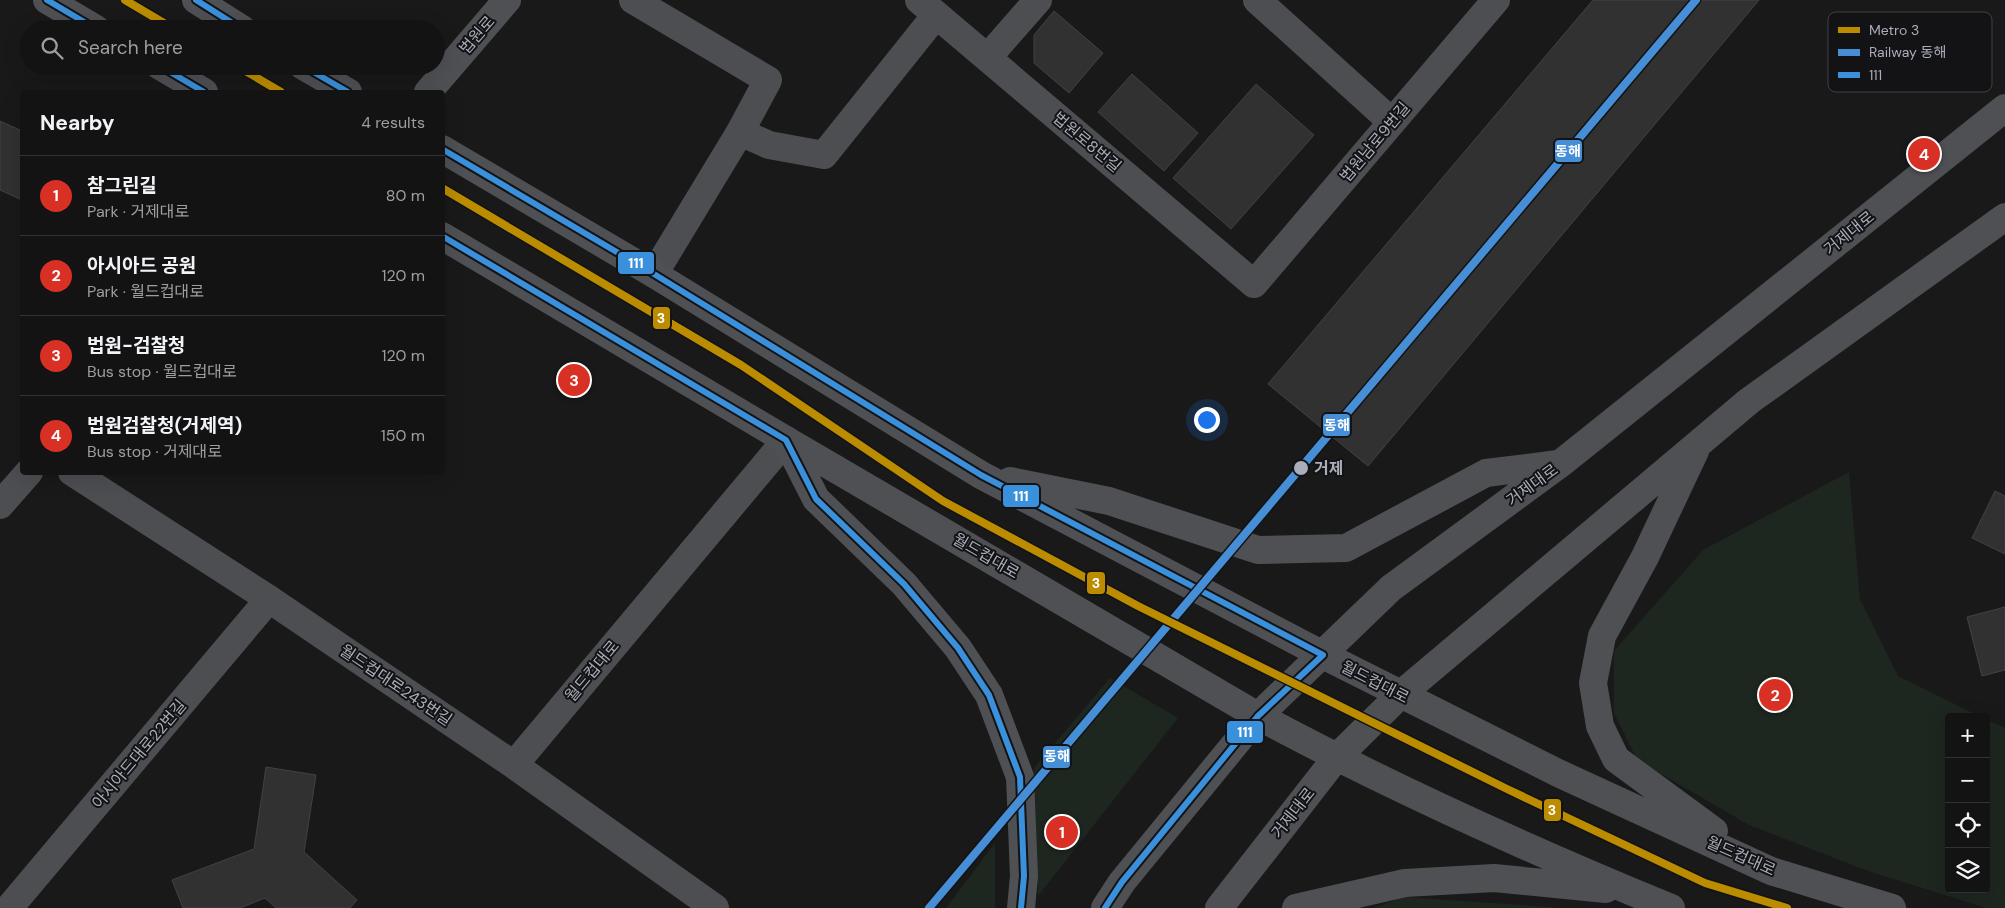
<!DOCTYPE html>
<meta charset="utf-8">
<style>
:root{--surface:#131313;--page:#202021;--text:#f1f3f6;--muted:#9d9ea0;--line:#323233;--accent:#d93025}
body{margin:0;font-family:"DM Sans","Noto Sans KR",sans-serif;background:var(--page);color:var(--text)}
.controls{position:absolute;right:15px;bottom:15px;display:grid;overflow:hidden;border-radius:5px;box-shadow:0 5px 20px #0002}
.controls button{width:45px;height:45px;display:grid;place-items:center;padding:0;border:0;border-bottom:1px solid var(--line);background:var(--surface);color:var(--text);font:25px sans-serif}
.you{position:absolute;left:1206px;top:419px;width:18px;height:18px;margin:-12px;border:4px solid #fff;border-radius:50%;background:#1a73e8;box-shadow:0 0 0 8px #1a73e833}
.badge{display:grid;place-items:center;width:32px;height:32px;border-radius:50%;background:var(--accent);color:#fff;font-size:16px;font-weight:700}
.pin{position:absolute;translate:-50% -50%;border:2px solid #fff;box-shadow:0 1px 5px #0006}
.list{margin:0;padding:0;list-style:none}
h2{display:flex;justify-content:space-between;align-items:center;height:65px;margin:0;padding:0 20px;font-size:21px}
h2 small{font-size:16px;font-weight:400;color:var(--muted)}
.list li{display:grid;grid-template-columns:32px 1fr auto;gap:15px;align-items:center;box-sizing:border-box;height:80px;padding:0 20px;border-top:1px solid var(--line)}
.list b{display:block;font-size:19px;white-space:nowrap}
.list p{margin:0;font-size:16px;white-space:nowrap;color:var(--muted)}
.list em{font-size:16px;font-style:normal;color:var(--muted)}
.icon{flex:none;width:28px;height:28px;fill:none;stroke:currentColor;stroke-width:2;stroke-linecap:round;stroke-linejoin:round}
.map{position:relative;flex:none;width:2005px;height:908px;overflow:hidden}
.search{position:absolute;background:var(--surface);box-shadow:0 5px 20px #0002;left:20px;top:20px;width:425px;height:55px;display:flex;align-items:center;gap:12px;box-sizing:border-box;padding:0 18px;border-radius:28px;color:var(--muted);font-size:19px}
.panel{position:absolute;background:var(--surface);box-shadow:0 5px 20px #0002;left:20px;top:90px;width:425px;height:385px;border-radius:5px}
.map>svg:first-child{display:block}
</style>
<div class="map">
<svg width="2005" height="908" viewBox="0 0 2005 908">
<rect width="100%" height="100%" fill="#191919"/>
<path fill="#1e2620" d="M 1849,472 L 1860,599 L 1898,676 L 1981,717 L 1949,717 L 1949,889 L 1986,889 L 1986,719 L 2005,728 L 2005,908 L 1986,908 L 1868,871 L 1749,825 L 1637,760 L 1614,713 L 1614,651 L 1703,550 Z
M 1110,678 L 1178,718 L 1038,896 L 1034,768 Z
M 995,843 L 995,908 L 946,908 Z
M 1405,897 L 1551,907 L 1554,908 L 1373,908 Z"/>
<path fill="#313131" stroke="#414245" d="M 1593,0 L 1759,0 L 1368,466 L 1268,384 Z
M 1054,11 L 1103,53 L 1069,93 L 1034,63 L 1034,35 Z
M 1132,74 L 1198,133 L 1164,171 L 1098,112 Z
M 1256,84 L 1314,135 L 1231,229 L 1173,178 Z
M 0,121 L 22,131 L 22,200 L 0,190 Z
M 1995,491 L 2005,496 L 2005,554 L 1972,538 Z
M 2005,607 L 2005,670 L 1982,676 L 1967,617 Z
M 266,767 L 316,775 L 304,852 L 357,900 L 350,908 L 276,908 L 265,898 L 240,908 L 183,908 L 172,880 L 254,849 Z"/>
<g fill="none" stroke-linecap="round" stroke-linejoin="round">
<path stroke="#4d4e52" stroke-width="28" d="M 633,0 L 768,80 L 740,132
M 919,0 L 1254,284 L 1496,0
M 1257,0 L 1392,122
M 988,57 L 1038,0
M 654,274 L 740,132 L 769,145 L 824,155 L 936,15
M 72,472 L 269,599 L 514,765 L 715,908
M 0,505 L 29,472
M 514,765 L 786,440
M 9,908 L 269,599"/>
<path stroke="#4f5054" stroke-width="28" d="M 47,0 L 96,29
M 196,0 L 242,29
M 160,66 L 204,92
M 303,66 L 348,92
M 428,92 L 507,0
M 442,149 L 654,274 L 981,475 L 1323,655 L 1558,773 L 1771,871 L 1892,908
M 442,236 L 786,440 L 1258,716 C 1392,788 1530,850 1671,908
M 786,440 L 816,499 L 904,584 L 958,648 L 989,695 L 1020,777 L 1024,876 L 1021,908
M 1695,451 L 1645,557 L 1602,636 L 1593,683 L 1600,726 L 1616,759 L 1714,831
M 1010,481 L 1109,501 L 1258,550 L 1346,548 L 1486,473 L 1558,464
M 1105,908 L 1122,882 L 1258,716 L 1391,588 L 1560,464 L 2005,108
M 1219,908 L 1336,758 L 1400,695 L 1749,401 L 2005,217
M 1296,908 L 1405,883 L 1494,878 L 1606,889"/>
<g stroke="#131315" stroke-width="10">
<path id="bus-1" d="M 47,0 L 96,29
M 196,0 L 242,29
M 160,66 L 204,92
M 303,66 L 348,92
M 442,149 L 654,274 L 981,475 L 1323,655 L 1258,716 L 1122,882 L 1105,908
M 442,236 L 786,440 L 816,499 L 904,584 L 958,648 L 989,695 L 1020,777 L 1024,876 L 1021,908"/>
</g>
<use href="#bus-1" stroke="#3a90db" stroke-width="6"/>
<g stroke="#131315" stroke-width="11">
<path id="rail-1" d="M 929,908 L 1696,0"/>
</g>
<use href="#rail-1" stroke="#468fd7" stroke-width="8"/>
<g stroke="#131315" stroke-width="11">
<path id="metro-1" d="M 125,0 L 174,29
M 237,66 L 281,92
M 442,188 L 741,365 L 943,501 L 1138,606 L 1507,789 L 1705,883 L 1787,908"/>
</g>
<use href="#metro-1" stroke="#bb8c00" stroke-width="8"/>
</g>
<circle fill="#aaadba" stroke="#131315" stroke-width="2" cx="1301" cy="468" r="8"/>
<g text-anchor="middle" dominant-baseline="central" stroke-width="4" stroke-linejoin="round" paint-order="stroke">
<g font-size="16" fill="#aaadba" stroke="#131315">
<text transform="translate(477 35) rotate(-49)">법원로</text>
<text transform="translate(1087 142) rotate(40)">법원로8번길</text>
<text transform="translate(1375 142) rotate(-50)">법원남로9번길</text>
<text transform="translate(1849 233) rotate(-39)">거제대로</text>
<text transform="translate(1532 485) rotate(-36)">거제대로</text>
<text transform="translate(986 556) rotate(30)">월드컵대로</text>
<text transform="translate(592 671) rotate(-50)">월드컵대로</text>
<text transform="translate(1375 682) rotate(27)">월드컵대로</text>
<text transform="translate(396 685) rotate(34)">월드컵대로243번길</text>
<text transform="translate(139 754) rotate(-50)">아시아드대로22번길</text>
<text transform="translate(1293 813) rotate(-52)">거제대로</text>
<text transform="translate(1741 856) rotate(24)">월드컵대로</text>
</g>
<g font-size="16" font-weight="bold" fill="#aaadba" stroke="#131315" text-anchor="start">
<text x="1314" y="468">거제</text>
</g>
</g>
<rect x="1828" y="12" width="164" height="80" rx="8" fill="#131315" stroke="#404147" stroke-width="1"/>
<rect x="1838" y="27" width="22" height="6" fill="#bb8c00"/>
<rect x="1838" y="49" width="22" height="7" fill="#468fd7"/>
<rect x="1838" y="72" width="22" height="6" fill="#3a90db"/>
<g font-size="14" fill="#aaadba">
<text x="1869" y="35">Metro 3</text>
<text x="1869" y="57">Railway 동해</text>
<text x="1869" y="80">111</text>
</g>
<g stroke="#131315" stroke-width="2">
<rect x="1554" y="139" width="29" height="24" rx="5" fill="#468fd7"/>
<rect x="617" y="251" width="38" height="24" rx="5" fill="#3a90db"/>
<rect x="652" y="306" width="19" height="24" rx="5" fill="#bb8c00"/>
<rect x="1322" y="413" width="29" height="24" rx="5" fill="#468fd7"/>
<rect x="1002" y="484" width="38" height="24" rx="5" fill="#3a90db"/>
<rect x="1086" y="571" width="20" height="24" rx="5" fill="#bb8c00"/>
<rect x="1226" y="720" width="38" height="24" rx="5" fill="#3a90db"/>
<rect x="1042" y="745" width="29" height="24" rx="5" fill="#468fd7"/>
<rect x="1543" y="798" width="19" height="24" rx="5" fill="#bb8c00"/>
</g>
<g font-size="14" text-anchor="middle" font-weight="bold" fill="#fff">
<text x="1568" y="156">동해</text>
<text x="636" y="268">111</text>
<text x="661" y="323">3</text>
<text x="1337" y="430">동해</text>
<text x="1021" y="501">111</text>
<text x="1096" y="588">3</text>
<text x="1245" y="737">111</text>
<text x="1057" y="761">동해</text>
<text x="1552" y="815">3</text>
</g>
</svg>
<div class="controls">
<button>+</button>
<button>−</button>
<button><svg class="icon" aria-label="locate" viewBox="0 0 24 24"><circle cx="12" cy="12" r="6"/><path d="M12 2v4M12 18v4M2 12h4M18 12h4"/></svg></button>
<button><svg class="icon" aria-label="layers" viewBox="0 0 24 24"><path d="M12 4l9 5-9 5-9-5zM3 14l9 5 9-5"/></svg></button>
</div>
<div class="you"></div>
<div class="pin badge" style="left:1062px;top:832px">1</div>
<div class="pin badge" style="left:1775px;top:695px">2</div>
<div class="pin badge" style="left:574px;top:380px">3</div>
<div class="pin badge" style="left:1924px;top:154px">4</div>
<div class="search"><svg class="icon" aria-label="search" viewBox="0 0 24 24"><circle cx="10" cy="10" r="6"/><path d="M15 15l6 6"/></svg>Search here</div>
<section class="panel">
<h2>Nearby<small>4 results</small></h2>
<ul class="list">
<li><span class="badge">1</span><div><b>참그린길</b><p>Park · 거제대로</p></div><em>80 m</em></li>
<li><span class="badge">2</span><div><b>아시아드 공원</b><p>Park · 월드컵대로</p></div><em>120 m</em></li>
<li><span class="badge">3</span><div><b>법원-검찰청</b><p>Bus stop · 월드컵대로</p></div><em>120 m</em></li>
<li><span class="badge">4</span><div><b>법원검찰청(거제역)</b><p>Bus stop · 거제대로</p></div><em>150 m</em></li>
</ul>
</section>
</div>
